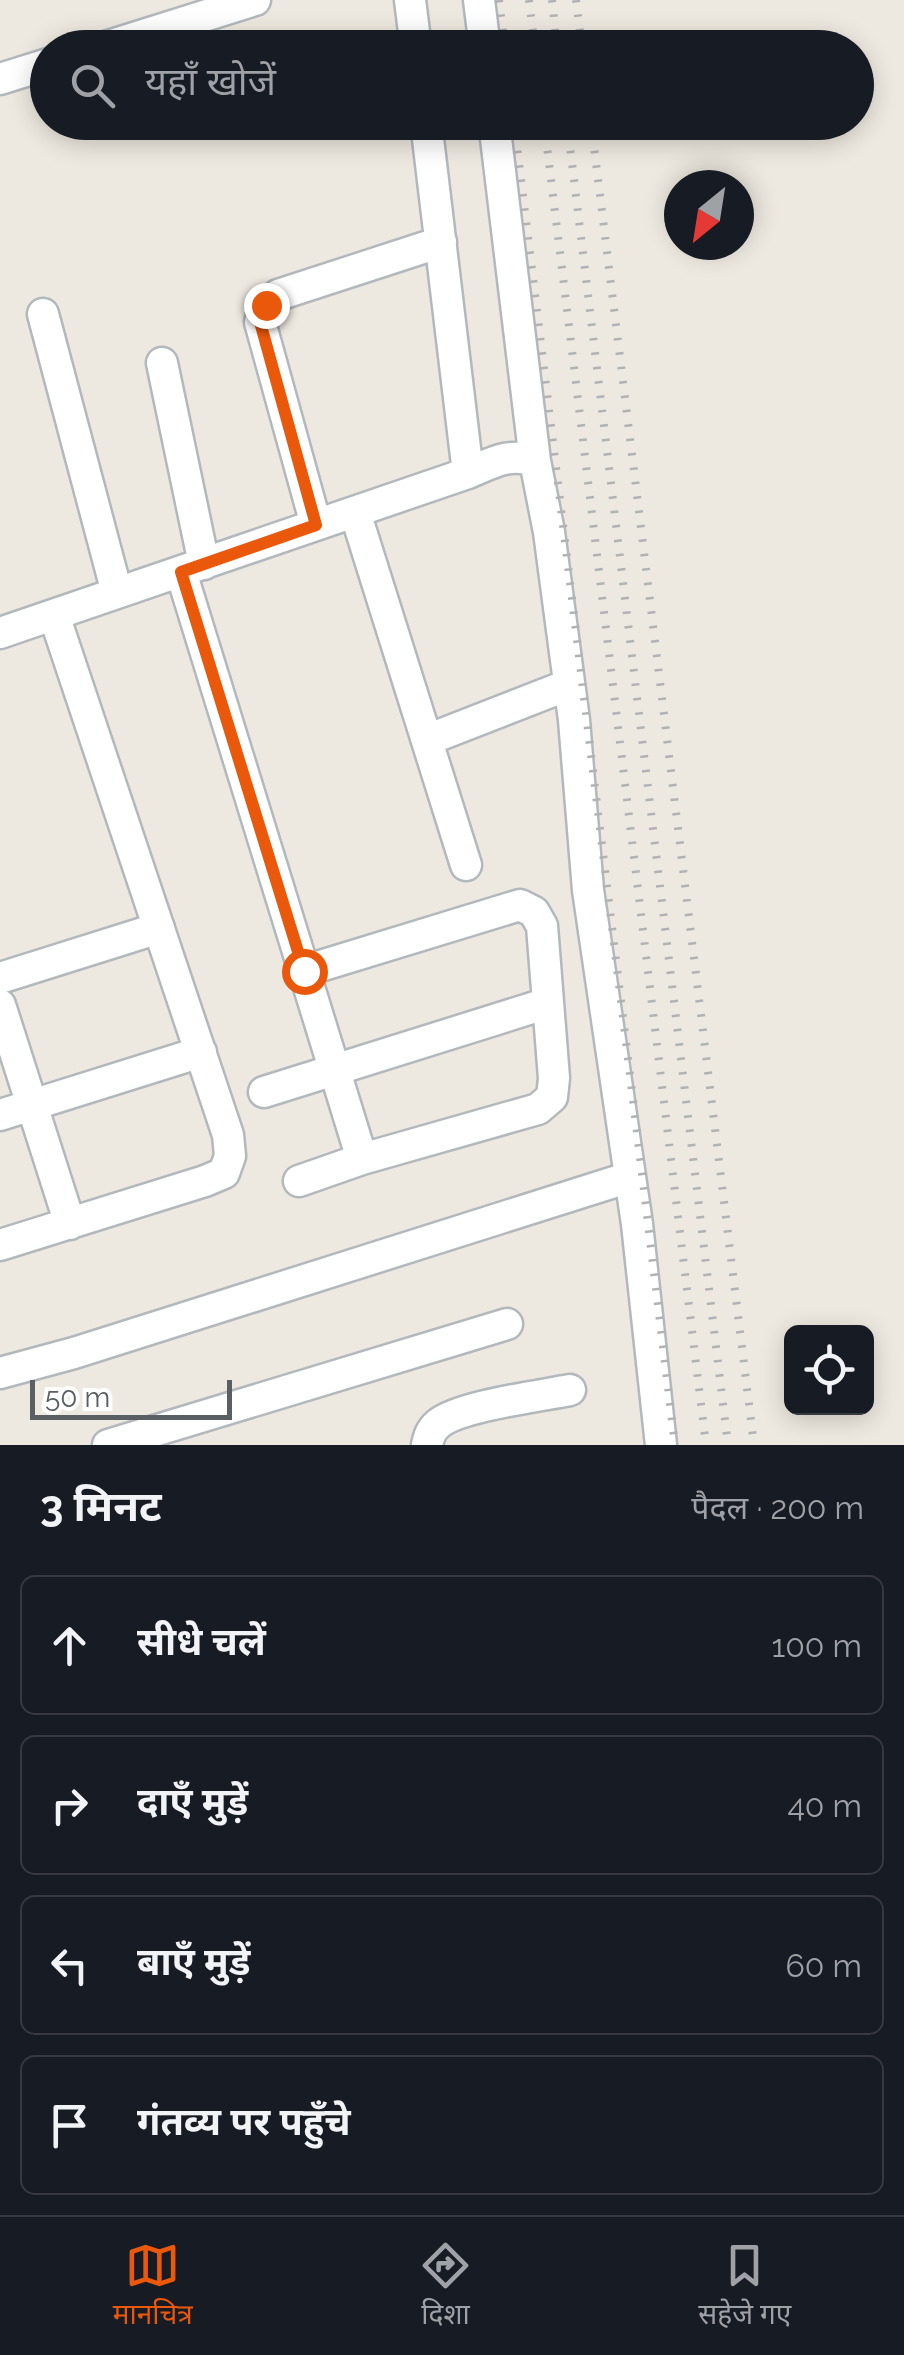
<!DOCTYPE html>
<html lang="hi">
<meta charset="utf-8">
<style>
:root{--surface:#171b24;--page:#242831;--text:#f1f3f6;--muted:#9ea1a6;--line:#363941;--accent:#ea580c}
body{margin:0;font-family:Raleway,"Noto Sans Devanagari",sans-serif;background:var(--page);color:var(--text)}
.controls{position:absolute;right:30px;bottom:30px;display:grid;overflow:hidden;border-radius:15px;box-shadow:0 5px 25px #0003}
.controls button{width:90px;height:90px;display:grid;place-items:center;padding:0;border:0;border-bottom:2px solid var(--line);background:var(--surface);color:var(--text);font:50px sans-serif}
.compass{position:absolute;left:664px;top:170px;width:90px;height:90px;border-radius:50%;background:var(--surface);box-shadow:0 5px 25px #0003;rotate:210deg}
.scale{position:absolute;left:30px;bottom:25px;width:202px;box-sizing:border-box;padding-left:10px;border:5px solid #595f63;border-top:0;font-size:28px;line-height:35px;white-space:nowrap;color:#595f63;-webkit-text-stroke:8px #fff;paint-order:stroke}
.stop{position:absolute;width:30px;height:30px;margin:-22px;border:8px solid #ea580c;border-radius:50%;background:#fff}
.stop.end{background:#ea580c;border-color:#fff;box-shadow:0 2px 10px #0008}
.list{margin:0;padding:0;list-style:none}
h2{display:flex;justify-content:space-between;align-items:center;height:130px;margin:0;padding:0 40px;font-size:42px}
h2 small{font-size:32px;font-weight:400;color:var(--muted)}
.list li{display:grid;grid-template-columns:65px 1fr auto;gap:30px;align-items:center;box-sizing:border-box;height:140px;margin:0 20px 20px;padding:0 20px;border:2px solid var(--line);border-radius:15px}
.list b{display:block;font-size:38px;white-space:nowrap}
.list em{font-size:32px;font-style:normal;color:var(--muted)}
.icon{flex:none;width:55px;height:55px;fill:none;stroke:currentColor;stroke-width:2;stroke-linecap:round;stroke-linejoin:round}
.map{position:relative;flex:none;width:904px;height:1445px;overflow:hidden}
.search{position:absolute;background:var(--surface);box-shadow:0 5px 25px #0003;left:30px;right:30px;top:30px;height:110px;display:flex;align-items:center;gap:25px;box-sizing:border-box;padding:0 35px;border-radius:55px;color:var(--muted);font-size:38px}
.sheet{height:770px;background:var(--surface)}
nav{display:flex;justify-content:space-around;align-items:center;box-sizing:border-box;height:140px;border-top:2px solid var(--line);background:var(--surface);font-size:28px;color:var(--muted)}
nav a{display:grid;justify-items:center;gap:5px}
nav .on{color:var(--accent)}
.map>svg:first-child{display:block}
</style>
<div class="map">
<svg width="904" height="1445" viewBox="0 0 904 1445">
<rect width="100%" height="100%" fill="#eee9e0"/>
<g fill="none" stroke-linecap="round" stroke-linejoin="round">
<g stroke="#b3b8bd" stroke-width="35">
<path id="minor" d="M 410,0 L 416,48
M 479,0 L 485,48
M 102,48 L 255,0
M 0,79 L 48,64
M 426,122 L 468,473
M 494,122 L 535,461
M 43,314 L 117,593
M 162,363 L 204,564
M 355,512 L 466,865
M 316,525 L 260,322 L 266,305 L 278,295 L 441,242
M 181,572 L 362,1159
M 0,633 L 468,473 C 492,463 509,452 535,461 L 549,532 L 574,720 L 588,890 L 637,1224 L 661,1445
M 427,740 L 568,685
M 0,978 L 159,928
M 0,1005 L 70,1224
M 264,1092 L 548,1003
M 0,1115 L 201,1052
M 299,1181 L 362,1159 L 538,1109 L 552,1097 L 554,1078 L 542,926 L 534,912 L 520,905 L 304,971
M 0,1245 L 205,1181 L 224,1173 L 230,1156 L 228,1135 L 54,615
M 0,1373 L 74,1353 L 630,1177
M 108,1445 L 507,1324
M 427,1445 C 429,1436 431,1430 438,1424 C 459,1406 540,1396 570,1390"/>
</g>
<use href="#minor" stroke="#fff" stroke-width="30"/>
<path stroke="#b1b2b3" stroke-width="8" stroke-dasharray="2.5 12" stroke-linecap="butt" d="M 499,0 L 505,48
M 529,0 L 535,48
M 552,0 L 557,48
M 576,0 L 582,48
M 514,122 L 675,1445
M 544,122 L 706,1445
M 567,122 L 728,1445
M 591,122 L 754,1445"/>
</g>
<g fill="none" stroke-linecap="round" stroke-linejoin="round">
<path stroke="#ea580c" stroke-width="12" d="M 266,305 L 260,322 L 316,525 L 181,572 L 304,971"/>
</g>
</svg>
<div class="controls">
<button><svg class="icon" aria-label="locate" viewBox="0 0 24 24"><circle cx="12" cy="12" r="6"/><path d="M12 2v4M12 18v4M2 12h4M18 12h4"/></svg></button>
</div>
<svg class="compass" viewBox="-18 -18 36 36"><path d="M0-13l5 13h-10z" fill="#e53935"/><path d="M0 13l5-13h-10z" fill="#9ea1a6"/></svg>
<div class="scale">50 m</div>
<div class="stop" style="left:304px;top:971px"></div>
<div class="stop end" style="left:266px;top:305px"></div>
<div class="search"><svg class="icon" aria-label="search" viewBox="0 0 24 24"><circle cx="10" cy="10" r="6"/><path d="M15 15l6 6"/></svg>यहाँ खोजें</div>
</div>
<section class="sheet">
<h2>3 मिनट<small>पैदल · 200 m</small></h2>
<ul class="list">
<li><svg class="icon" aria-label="ahead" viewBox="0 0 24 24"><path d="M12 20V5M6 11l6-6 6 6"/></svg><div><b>सीधे चलें</b></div><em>100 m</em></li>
<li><svg class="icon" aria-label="right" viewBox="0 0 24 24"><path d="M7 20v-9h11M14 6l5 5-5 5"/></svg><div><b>दाएँ मुड़ें</b></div><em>40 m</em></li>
<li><svg class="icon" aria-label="left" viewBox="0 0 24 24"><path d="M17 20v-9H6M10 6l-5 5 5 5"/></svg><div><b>बाएँ मुड़ें</b></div><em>60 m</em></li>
<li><svg class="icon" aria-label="arrive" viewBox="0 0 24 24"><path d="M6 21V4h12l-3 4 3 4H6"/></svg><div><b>गंतव्य पर पहुँचे</b></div></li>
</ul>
</section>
<nav>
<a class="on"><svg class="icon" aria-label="map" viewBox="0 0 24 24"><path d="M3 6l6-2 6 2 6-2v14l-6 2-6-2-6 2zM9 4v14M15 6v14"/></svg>मानचित्र</a>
<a><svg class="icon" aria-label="directions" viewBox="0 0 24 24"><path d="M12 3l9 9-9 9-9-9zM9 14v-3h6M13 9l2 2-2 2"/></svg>दिशा</a>
<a><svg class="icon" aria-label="saved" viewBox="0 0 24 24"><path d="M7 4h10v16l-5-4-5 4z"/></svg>सहेजे गए</a>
</nav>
